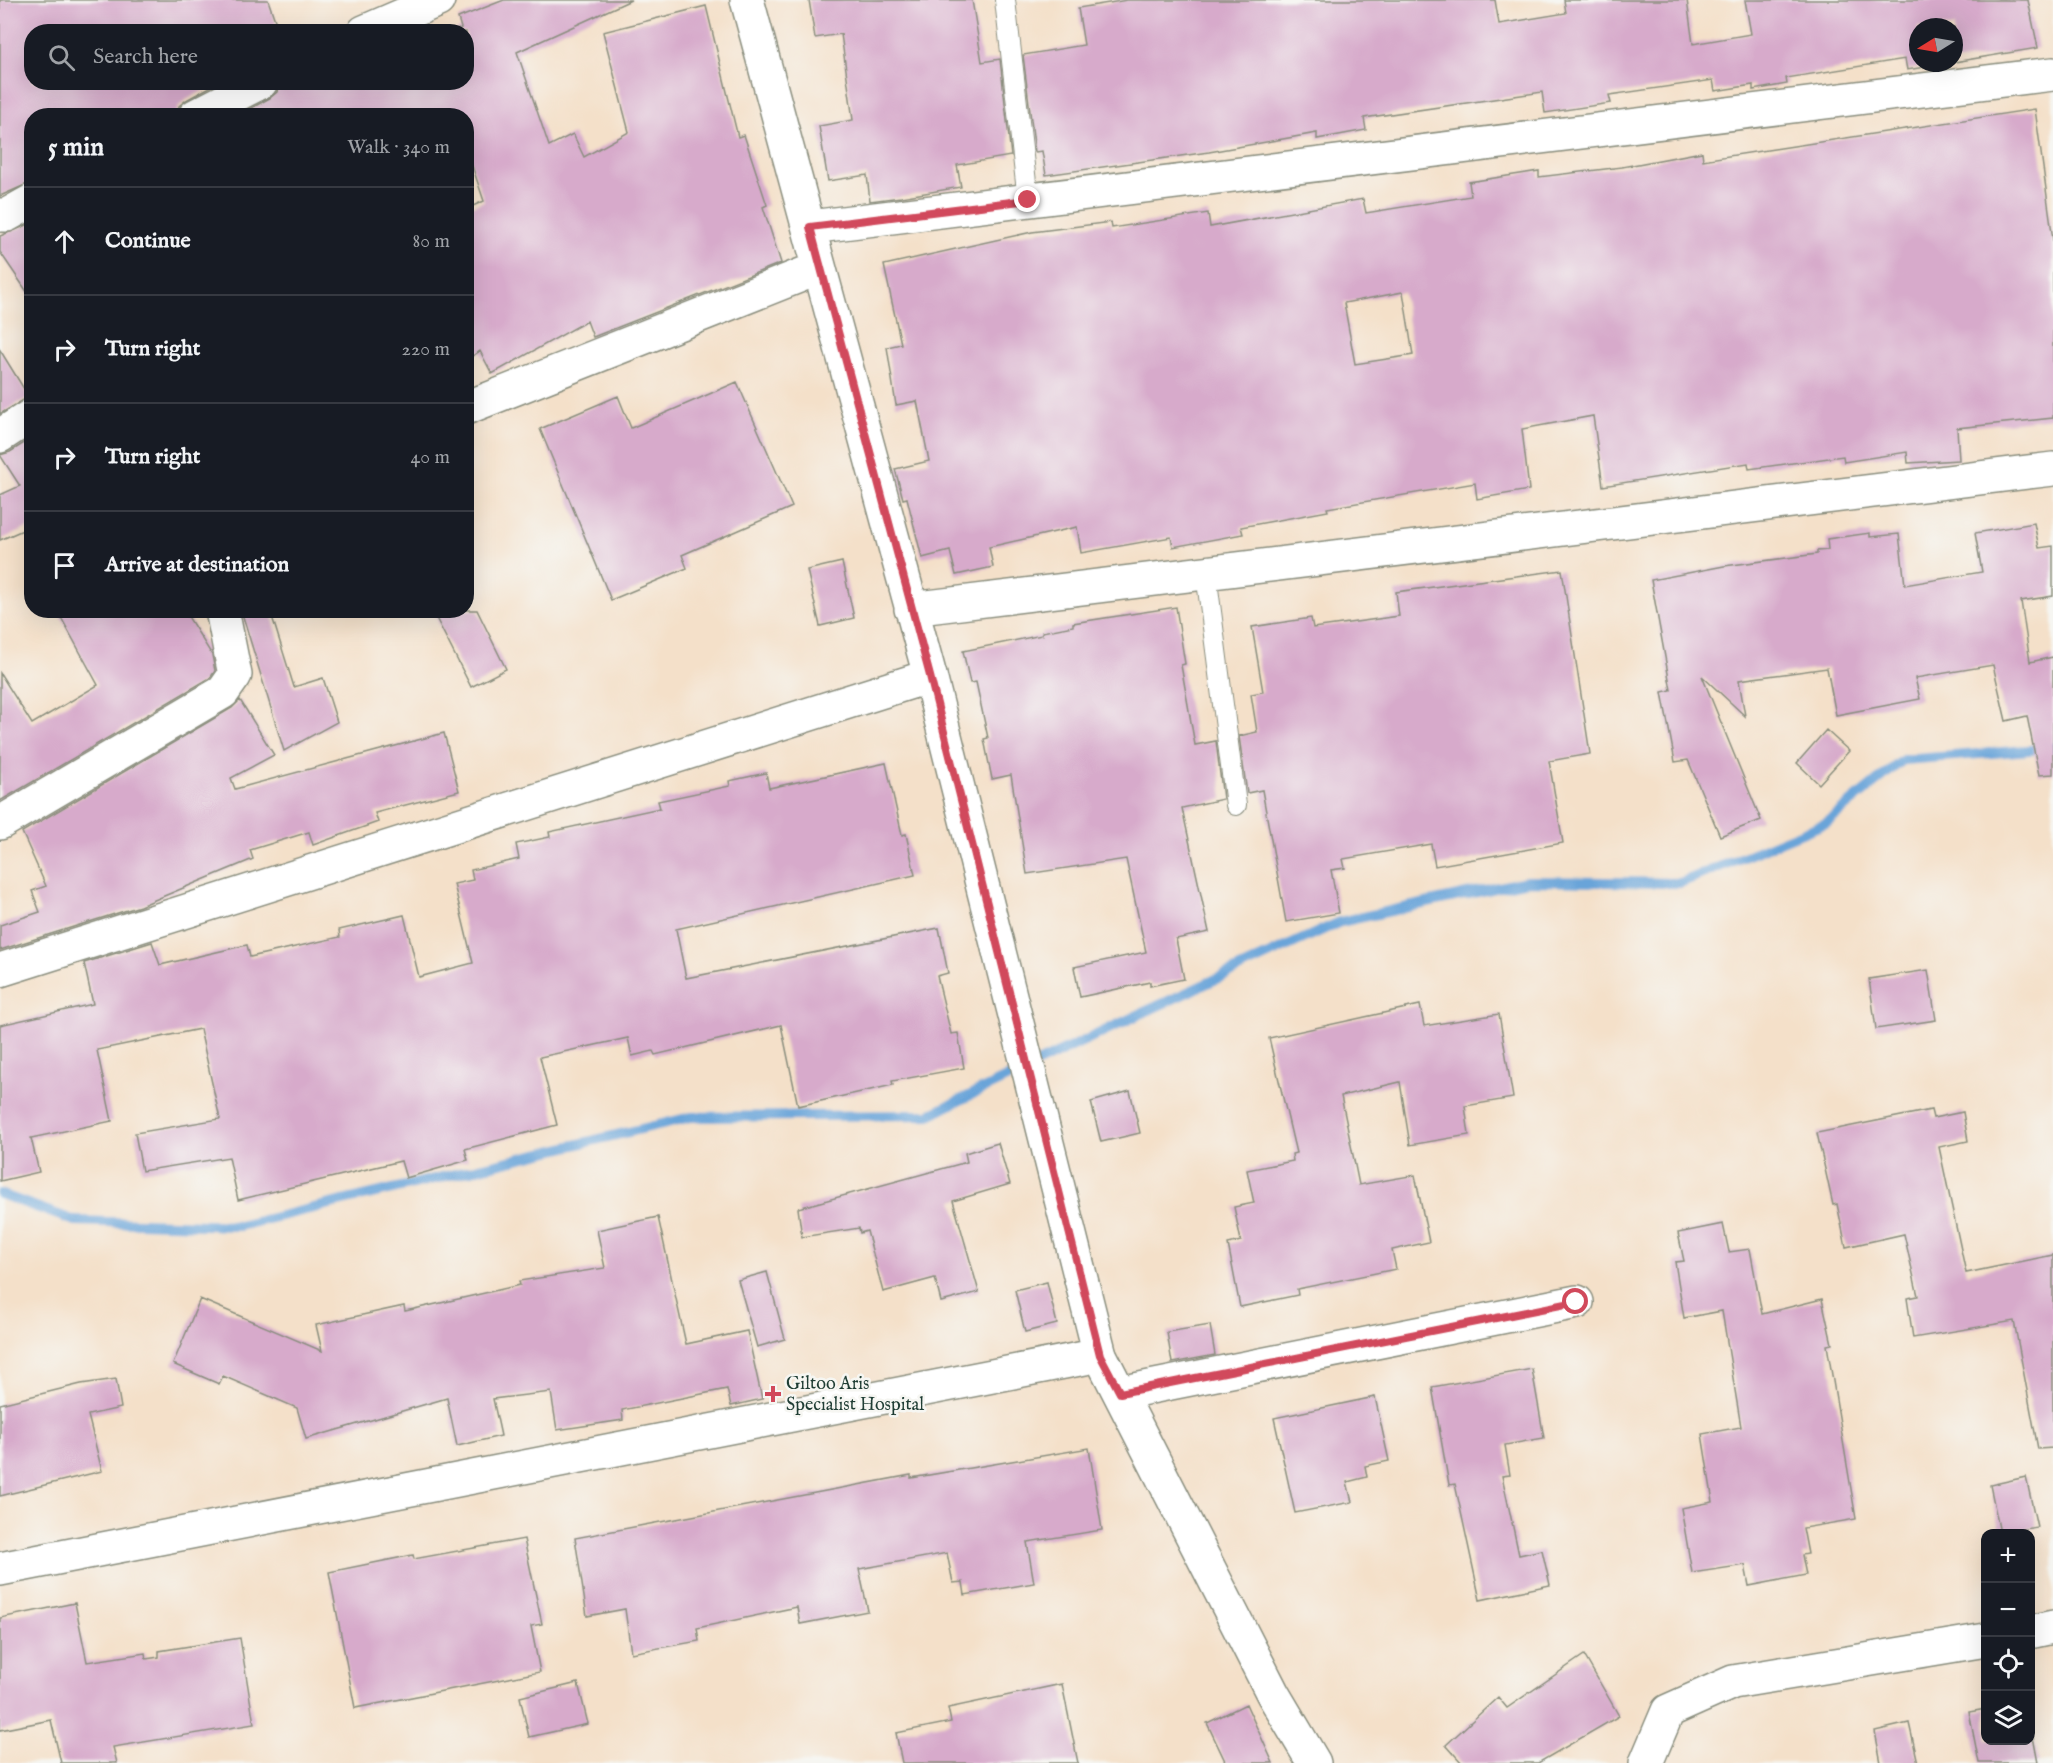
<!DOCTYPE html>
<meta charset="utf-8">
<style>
:root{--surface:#171b24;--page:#20242c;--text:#f1f3f6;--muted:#9ea1a6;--line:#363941}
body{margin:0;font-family:"IM FELL English",serif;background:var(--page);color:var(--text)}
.controls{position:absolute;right:18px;bottom:18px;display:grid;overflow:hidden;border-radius:12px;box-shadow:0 6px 24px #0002}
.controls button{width:54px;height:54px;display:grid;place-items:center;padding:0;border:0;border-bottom:2px solid var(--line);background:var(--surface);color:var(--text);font:30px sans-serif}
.compass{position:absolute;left:1909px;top:18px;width:54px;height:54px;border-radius:50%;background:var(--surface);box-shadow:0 6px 24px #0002;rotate:259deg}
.stop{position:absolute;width:18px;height:18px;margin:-14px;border:4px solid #d1495b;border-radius:50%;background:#fff}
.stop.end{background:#d1495b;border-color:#fff;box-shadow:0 2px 6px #0008}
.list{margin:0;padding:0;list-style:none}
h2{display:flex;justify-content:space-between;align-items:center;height:78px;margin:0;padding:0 24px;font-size:26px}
h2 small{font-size:20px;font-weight:400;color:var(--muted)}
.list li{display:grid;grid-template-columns:39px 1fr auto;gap:18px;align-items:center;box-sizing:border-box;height:108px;padding:0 24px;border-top:2px solid var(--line)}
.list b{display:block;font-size:22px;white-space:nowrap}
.list em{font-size:20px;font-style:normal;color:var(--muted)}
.icon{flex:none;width:33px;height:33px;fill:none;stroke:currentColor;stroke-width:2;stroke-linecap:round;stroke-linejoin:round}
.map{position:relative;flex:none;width:2053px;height:1763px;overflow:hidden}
.search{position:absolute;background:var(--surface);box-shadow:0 6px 24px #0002;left:24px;top:24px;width:450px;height:66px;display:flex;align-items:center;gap:15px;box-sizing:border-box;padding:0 21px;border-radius:24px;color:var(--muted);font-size:22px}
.panel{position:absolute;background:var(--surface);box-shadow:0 6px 24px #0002;left:24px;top:108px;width:450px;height:510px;border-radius:24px}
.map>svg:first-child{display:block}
</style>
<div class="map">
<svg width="2053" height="1763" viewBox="0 0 2053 1763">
<rect width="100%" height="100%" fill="#f6f6f2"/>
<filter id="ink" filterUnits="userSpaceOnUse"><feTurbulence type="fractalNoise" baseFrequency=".0167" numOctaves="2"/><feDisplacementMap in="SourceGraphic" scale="12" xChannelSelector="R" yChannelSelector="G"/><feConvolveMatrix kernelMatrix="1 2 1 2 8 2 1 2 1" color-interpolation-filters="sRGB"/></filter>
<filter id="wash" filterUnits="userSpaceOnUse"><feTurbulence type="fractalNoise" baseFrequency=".008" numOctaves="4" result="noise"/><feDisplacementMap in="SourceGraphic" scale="24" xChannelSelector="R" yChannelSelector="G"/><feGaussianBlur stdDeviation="1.35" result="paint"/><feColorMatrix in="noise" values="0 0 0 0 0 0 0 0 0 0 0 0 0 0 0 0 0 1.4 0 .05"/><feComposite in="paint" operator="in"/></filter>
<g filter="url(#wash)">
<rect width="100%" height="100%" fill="#f4e0c9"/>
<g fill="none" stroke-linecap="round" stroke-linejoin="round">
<path stroke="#69a4d9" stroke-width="10" d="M 0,1194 L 75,1221 L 239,1226 L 691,1117 L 929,1115 L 1138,1015 L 1340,922 L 1527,881 L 1680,883 L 1826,823 L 1903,760 L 2053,748"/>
</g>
<g id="blocks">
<path fill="#d7aacb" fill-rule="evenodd" d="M 0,0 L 268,0 L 279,32 L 32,32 L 32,82 L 219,82 L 186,100 L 179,106 L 176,116 L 32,116 L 32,182 L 0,196 Z
M 504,0 L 631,0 L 517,52 L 549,146 L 573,134 L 584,157 L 629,132 L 603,32 L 706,6 L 738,137 L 744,135 L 767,205 L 763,207 L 781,263 L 593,337 L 587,321 L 492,374 L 480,351 L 466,360 L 466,209 L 484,201 L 466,148 L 466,116 L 237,116 L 270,98 L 277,92 L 280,82 L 466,82 L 466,32 L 452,32 L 461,28 L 458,18 Z
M 809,0 L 972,0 L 982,62 L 1000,59 L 1011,156 L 957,165 L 961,187 L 901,197 L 870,201 L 867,175 L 828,181 L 819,126 L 853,120 L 841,34 L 815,38 Z
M 1127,0 L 1495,0 L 1499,24 L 1566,13 L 1564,0 L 1687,0 L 1693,44 L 1751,34 L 1745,0 L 2028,0 L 2038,48 L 1954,62 L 1954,27 L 1918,27 L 1918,63 L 1950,63 L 1907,70 L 1905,59 L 1786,78 L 1787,84 L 1753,90 L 1753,85 L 1715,91 L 1713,80 L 1609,95 L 1611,103 L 1545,113 L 1542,92 L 1364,118 L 1366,130 L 1317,139 L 1317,133 L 1209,152 L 1046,175 L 1042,151 L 1035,152 L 1023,55 L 1084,45 L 1078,8 Z
M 2035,109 L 2053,240 L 2053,418 L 1957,428 L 1959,460 L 1908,463 L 1907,452 L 1844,462 L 1843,456 L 1749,469 L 1748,463 L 1603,486 L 1593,416 L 1522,429 L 1529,490 L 1477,499 L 1475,483 L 1327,508 L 1328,511 L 1241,527 L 1243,534 L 1173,547 L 1171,537 L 1081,553 L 1077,527 L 989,547 L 993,567 L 956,575 L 950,551 L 922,558 L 907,498 L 903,499 L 895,469 L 929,461 L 917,401 L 896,405 L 887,347 L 901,344 L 884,265 L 1032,232 L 1111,222 L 1112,228 L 1208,213 L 1210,227 L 1363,199 L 1366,213 L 1471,196 L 1469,182 L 1539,171 L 1539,177 L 1622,167 L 1702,152 L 1703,160 ZM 1403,292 L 1413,355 L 1355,364 L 1344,303 Z
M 32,223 L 32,299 L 0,252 L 0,236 Z
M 0,350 L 29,397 L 0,414 Z
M 737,382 L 792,507 L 682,555 L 687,568 L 611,600 L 540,429 L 618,396 L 631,428 Z
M 32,438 L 32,526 L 0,540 L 0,495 L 20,486 L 0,455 L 10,452 Z
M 2034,523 L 2039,548 L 2053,546 L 2053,596 L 2021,601 L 2030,662 L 2053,657 L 2053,774 L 2039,775 L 2027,716 L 2006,721 L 1993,665 L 1915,678 L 1920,699 L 1836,715 L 1827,668 L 1739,680 L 1745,716 L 1702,676 L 1761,820 L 1720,836 L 1688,760 L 1675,762 L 1662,692 L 1671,690 L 1651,580 L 1724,566 L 1817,554 L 1817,551 L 1828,550 L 1827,539 L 1870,533 L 1870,537 L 1899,534 L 1905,585 L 1982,572 L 1975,533 Z
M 842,562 L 854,618 L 820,626 L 807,570 Z
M 1562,570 L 1590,754 L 1549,761 L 1563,843 L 1435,866 L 1431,844 L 1343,859 L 1345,868 L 1331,870 L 1339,913 L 1286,922 L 1262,790 L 1247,793 L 1239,736 L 1257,732 L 1251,694 L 1263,692 L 1252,627 L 1311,618 L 1313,628 L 1399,616 L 1396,592 Z
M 1176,607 L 1185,664 L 1181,665 L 1195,745 L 1216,741 L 1223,799 L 1182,808 L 1209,932 L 1176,939 L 1184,979 L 1150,986 L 1150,982 L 1080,997 L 1074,967 L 1146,952 L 1126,859 L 1027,874 L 1011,775 L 992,779 L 984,739 L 988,738 L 976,682 L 970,683 L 963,651 L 1042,635 L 1042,632 L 1073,626 L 1073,623 Z
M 57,610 L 184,610 L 212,655 L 215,671 L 210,678 L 0,801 L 0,673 L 32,724 L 98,685 Z
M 241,610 L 270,610 L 294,687 L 323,678 L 337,722 L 284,751 Z
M 432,610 L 477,610 L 506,669 L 471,687 Z
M 240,700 L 274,755 L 231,778 L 235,789 L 444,733 L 459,791 L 375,813 L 378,822 L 313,845 L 309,832 L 250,850 L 253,859 L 140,906 L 0,950 L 0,925 L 40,912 L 32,891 L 46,886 L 22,832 L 232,708 Z
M 1826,730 L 1849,751 L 1819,784 L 1797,763 Z
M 886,763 L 902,835 L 906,834 L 915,875 L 676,929 L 686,978 L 939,928 L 948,973 L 937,976 L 951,1034 L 958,1033 L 964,1068 L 892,1081 L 893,1085 L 798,1106 L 781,1025 L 655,1055 L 653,1051 L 632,1056 L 628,1038 L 540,1057 L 557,1125 L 465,1149 L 468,1160 L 406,1178 L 401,1161 L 238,1200 L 229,1157 L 142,1171 L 135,1133 L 220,1119 L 200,1029 L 97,1050 L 112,1121 L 31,1138 L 39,1172 L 0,1181 L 0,1025 L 93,1004 L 84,963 L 152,942 L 160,965 L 247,945 L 250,957 L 340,937 L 339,930 L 404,915 L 419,977 L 473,963 L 454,884 L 473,880 L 471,870 L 519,859 L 516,844 L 550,837 L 549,832 L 660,808 L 658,801 L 730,786 L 729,781 L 766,773 L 769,788 Z
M 1928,970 L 1936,1020 L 1876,1029 L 1869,979 Z
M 1420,1005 L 1424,1026 L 1499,1014 L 1513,1098 L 1465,1106 L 1469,1135 L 1410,1145 L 1400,1082 L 1341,1096 L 1359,1185 L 1415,1175 L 1429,1242 L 1392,1250 L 1396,1269 L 1297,1289 L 1298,1295 L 1240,1307 L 1228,1244 L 1241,1241 L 1234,1207 L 1254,1203 L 1247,1170 L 1293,1161 L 1292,1154 L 1296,1153 L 1269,1038 Z
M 1130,1091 L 1140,1133 L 1101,1142 L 1091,1102 Z
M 1931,1110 L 1933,1118 L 1963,1112 L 1968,1141 L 1939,1147 L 1966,1273 L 2053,1255 L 2053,1448 L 2038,1449 L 2014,1321 L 1913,1338 L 1907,1298 L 1918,1296 L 1904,1234 L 1846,1247 L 1837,1204 L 1833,1205 L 1817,1133 Z
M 998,1143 L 1010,1184 L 953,1201 L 979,1292 L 941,1302 L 935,1278 L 883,1292 L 867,1231 L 860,1233 L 859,1228 L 802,1237 L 798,1208 L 967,1162 L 965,1153 Z
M 658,1217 L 686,1344 L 747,1331 L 762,1399 L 731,1406 L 727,1389 L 622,1410 L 623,1420 L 557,1430 L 551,1392 L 493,1399 L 501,1436 L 457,1446 L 447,1398 L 306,1439 L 297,1408 L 223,1376 L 219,1384 L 173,1364 L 200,1299 L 322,1351 L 316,1325 L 404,1306 L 405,1311 L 520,1285 L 519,1281 L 605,1268 L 597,1230 Z
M 1723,1224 L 1729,1252 L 1750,1249 L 1762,1314 L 1822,1299 L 1832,1344 L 1827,1345 L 1856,1519 L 1803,1528 L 1808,1554 L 1802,1555 L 1806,1575 L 1749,1586 L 1745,1565 L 1692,1573 L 1681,1508 L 1713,1502 L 1702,1434 L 1741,1427 L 1722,1311 L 1684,1318 L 1675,1262 L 1684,1261 L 1678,1233 Z
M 767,1272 L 785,1339 L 757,1347 L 738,1280 Z
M 1047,1282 L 1057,1324 L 1025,1332 L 1015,1290 Z
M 1210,1325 L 1215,1355 L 1172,1363 L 1167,1332 Z
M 1532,1369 L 1544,1438 L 1505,1445 L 1510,1475 L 1502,1476 L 1519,1555 L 1542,1550 L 1550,1585 L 1480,1600 L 1455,1484 L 1449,1485 L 1432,1387 Z
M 116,1379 L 121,1408 L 88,1415 L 102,1471 L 0,1496 L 0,1404 L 81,1384 Z
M 1375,1397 L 1389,1461 L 1365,1466 L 1367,1477 L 1347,1482 L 1352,1502 L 1295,1513 L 1274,1418 Z
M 1089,1448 L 1102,1530 L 1027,1542 L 1034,1583 L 965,1595 L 963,1582 L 953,1583 L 947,1553 L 859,1569 L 868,1611 L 800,1624 L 797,1607 L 697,1628 L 699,1641 L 631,1653 L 625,1609 L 587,1616 L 575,1538 L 911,1475 L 911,1478 Z
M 2026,1477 L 2037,1527 L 2000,1533 L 1990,1485 Z
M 524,1539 L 542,1624 L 531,1626 L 540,1672 L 355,1708 L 329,1572 L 413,1555 L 414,1559 Z
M 75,1603 L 87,1662 L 145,1653 L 146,1659 L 159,1657 L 159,1651 L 240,1638 L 254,1724 L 113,1747 L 117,1763 L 61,1763 L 51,1720 L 0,1730 L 0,1618 Z
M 1584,1655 L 1619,1716 L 1538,1763 L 1462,1763 L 1446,1745 L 1498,1697 L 1507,1708 Z
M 578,1683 L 588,1724 L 529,1737 L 520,1697 Z
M 1062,1684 L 1078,1763 L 902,1763 L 896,1733 L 951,1722 L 948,1708 Z
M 1246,1704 L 1273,1763 L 1226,1763 L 1207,1723 Z
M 1986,1709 L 1986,1740 L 2031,1740 L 2031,1726 L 2038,1763 L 1979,1763 L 1969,1712 Z
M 1909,1723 L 1918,1763 L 1881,1763 L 1875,1731 Z"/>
</g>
</g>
<g filter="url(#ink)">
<use href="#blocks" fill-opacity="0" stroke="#8a8e7e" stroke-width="1.5"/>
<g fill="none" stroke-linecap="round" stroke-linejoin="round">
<g stroke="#8a8e7e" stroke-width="22">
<path id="service" d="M 1005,0 L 1028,200
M 1206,573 L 1236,805"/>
</g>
<g stroke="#8a8e7e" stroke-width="36">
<path id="minor" d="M 747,0 L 930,676
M 364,32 L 438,0
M 195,116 L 261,82
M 0,215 L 7,215 L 32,201
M 810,227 L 2053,74
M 466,408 L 819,268
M 0,436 L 32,415
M 911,609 L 2053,469
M 0,823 L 223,692 L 235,675 L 222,610
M 1120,1393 L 1577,1302
M 0,1569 L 1100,1355
M 2030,1632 L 2053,1627
M 1646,1763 L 1668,1711 L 1733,1682 L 1986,1640"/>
</g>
<g stroke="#8a8e7e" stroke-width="36">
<path id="tertiary" d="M 0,970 L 930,676 L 1100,1355 L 1273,1694 L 1314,1763"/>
</g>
<use href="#service" stroke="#fff" stroke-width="20"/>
<use href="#minor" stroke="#fff" stroke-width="33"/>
<use href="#tertiary" stroke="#fff" stroke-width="33"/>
</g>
</g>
<g fill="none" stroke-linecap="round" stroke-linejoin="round" filter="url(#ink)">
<path stroke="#d1495b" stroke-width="8" d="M 1028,200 L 810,227 L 930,676 L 1100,1355 L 1120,1393 L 1576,1302"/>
</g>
<path fill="#d1495b" stroke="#f6f6f2" stroke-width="2" d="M770 1385h6v6h6v6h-6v6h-6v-6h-6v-6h6z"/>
<g text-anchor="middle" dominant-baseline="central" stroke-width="5" stroke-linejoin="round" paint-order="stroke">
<g font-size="18" fill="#1f3d34" stroke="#f6f6f2" text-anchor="start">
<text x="786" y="1384">Giltoo Aris<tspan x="786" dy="21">Specialist Hospital</tspan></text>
</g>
</g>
</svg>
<div class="controls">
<button>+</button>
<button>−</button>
<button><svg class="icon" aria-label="locate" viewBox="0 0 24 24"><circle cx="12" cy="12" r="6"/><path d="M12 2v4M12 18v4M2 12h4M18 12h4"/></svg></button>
<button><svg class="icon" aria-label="layers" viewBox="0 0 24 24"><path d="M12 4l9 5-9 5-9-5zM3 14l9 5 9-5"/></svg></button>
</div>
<svg class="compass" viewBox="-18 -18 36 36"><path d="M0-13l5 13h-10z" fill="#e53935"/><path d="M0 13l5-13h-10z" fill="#9ea1a6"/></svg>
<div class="stop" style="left:1576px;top:1302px"></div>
<div class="stop end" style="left:1028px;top:200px"></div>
<div class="search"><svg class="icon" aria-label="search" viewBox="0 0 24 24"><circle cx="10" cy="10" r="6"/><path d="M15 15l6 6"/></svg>Search here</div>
<section class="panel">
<h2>5 min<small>Walk · 340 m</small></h2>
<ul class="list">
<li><svg class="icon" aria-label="ahead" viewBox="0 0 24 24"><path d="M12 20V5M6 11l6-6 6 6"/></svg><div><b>Continue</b></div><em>80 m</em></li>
<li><svg class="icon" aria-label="right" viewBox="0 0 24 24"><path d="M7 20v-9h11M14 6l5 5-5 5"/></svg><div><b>Turn right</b></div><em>220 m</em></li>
<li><svg class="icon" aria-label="right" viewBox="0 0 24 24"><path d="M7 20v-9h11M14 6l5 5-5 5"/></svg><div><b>Turn right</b></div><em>40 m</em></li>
<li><svg class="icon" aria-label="arrive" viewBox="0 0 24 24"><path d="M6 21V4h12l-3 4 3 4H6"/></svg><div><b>Arrive at destination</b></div></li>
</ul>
</section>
</div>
